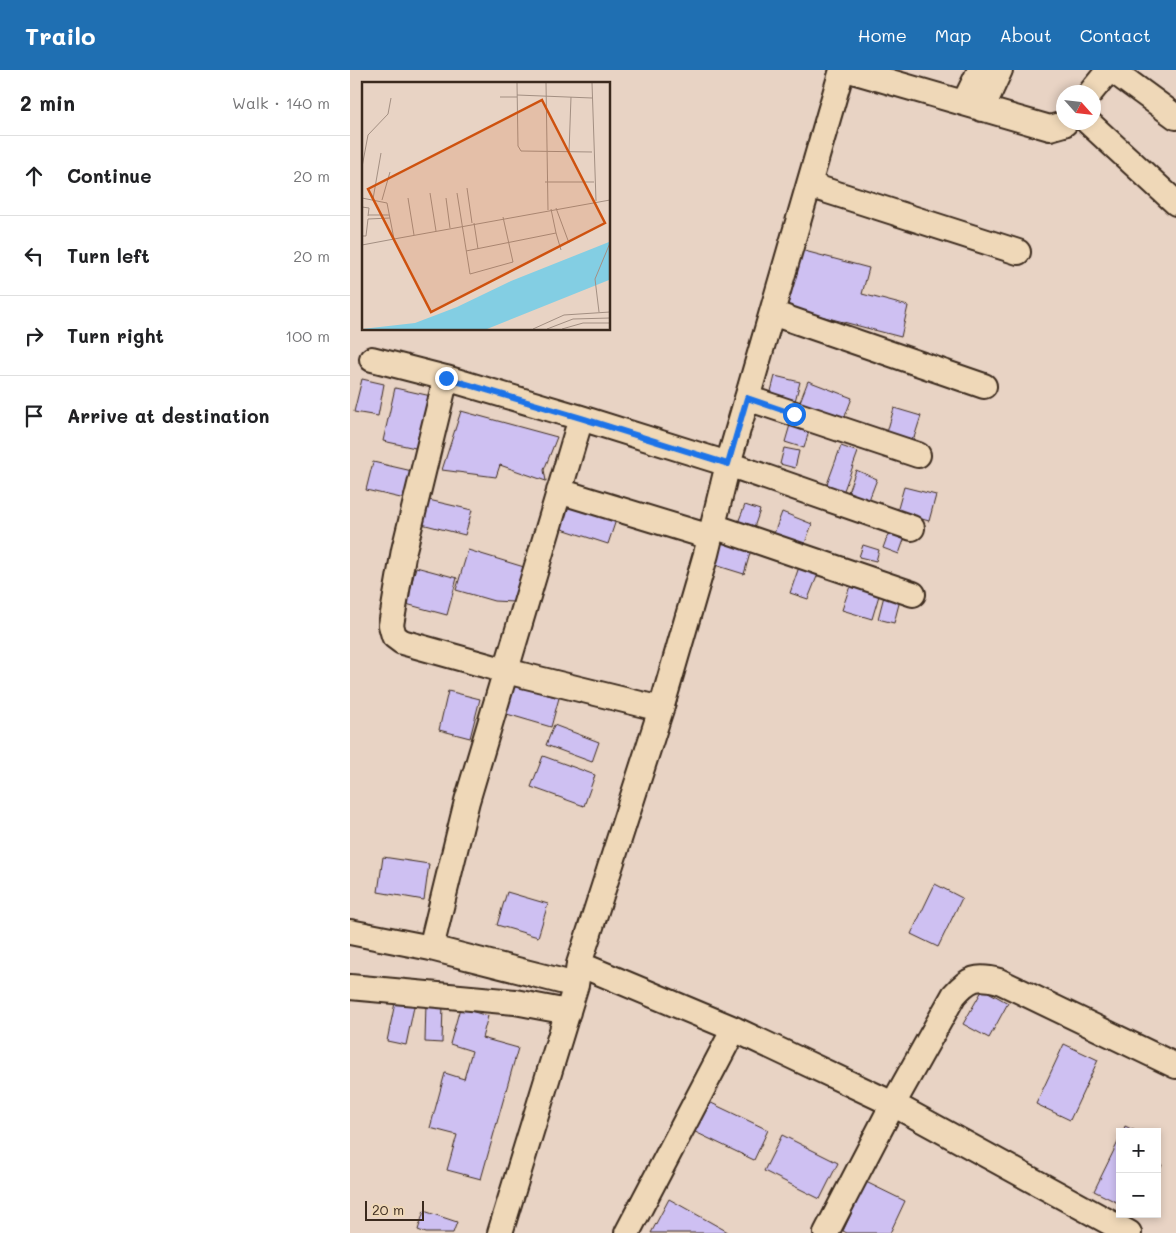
<!DOCTYPE html>
<meta charset="utf-8">
<style>
:root{--surface:#fff;--page:#f2f2f2;--text:#202124;--muted:#757577;--line:#e0e0e0;--accent:#1f6fb2}
body{margin:0;font-family:Mali,sans-serif;background:var(--page);color:var(--text)}
.controls{position:absolute;right:15px;bottom:15px;display:grid;overflow:hidden;border-radius:0px;box-shadow:0 2px 8px #0003}
.controls button{width:45px;height:45px;display:grid;place-items:center;padding:0;border:0;border-bottom:1px solid var(--line);background:var(--surface);color:var(--text);font:25px sans-serif}
.compass{position:absolute;left:706px;top:15px;width:45px;height:45px;border-radius:50%;background:var(--surface);box-shadow:0 2px 8px #0003;rotate:117deg}
.scale{position:absolute;left:15px;bottom:12px;width:59px;box-sizing:border-box;padding-left:5px;border:2px solid #3b2a1e;border-top:0;font-size:14px;line-height:18px;white-space:nowrap;color:#3b2a1e;-webkit-text-stroke:4px #efd8b8;paint-order:stroke}
.stop{position:absolute;width:15px;height:15px;margin:-11px;border:4px solid #1a73e8;border-radius:50%;background:#fff}
.stop.end{background:#1a73e8;border-color:#fff;box-shadow:0 1px 5px #0008}
.list{margin:0;padding:0;list-style:none}
h2{display:flex;justify-content:space-between;align-items:center;height:65px;margin:0;padding:0 20px;font-size:21px}
h2 small{font-size:16px;font-weight:400;color:var(--muted)}
.list li{display:grid;grid-template-columns:32px 1fr auto;gap:15px;align-items:center;box-sizing:border-box;height:80px;padding:0 20px;border-top:1px solid var(--line)}
.list b{display:block;font-size:19px;white-space:nowrap}
.list em{font-size:16px;font-style:normal;color:var(--muted)}
.icon{flex:none;width:28px;height:28px;fill:none;stroke:currentColor;stroke-width:2;stroke-linecap:round;stroke-linejoin:round}
.map{position:relative;flex:none;width:826px;height:1163px;overflow:hidden}
header{display:flex;align-items:center;gap:30px;box-sizing:border-box;height:70px;padding:0 25px;background:var(--accent);color:#fff}
header strong{font-size:24px}
nav{display:flex;gap:28px;margin-inline-start:auto;font-size:18px}
main{display:flex}
aside{flex:1;background:var(--surface)}
.map>svg:first-child{display:block}
</style>
<header>
<strong>Trailo</strong>
<nav><a>Home</a><a>Map</a><a>About</a><a>Contact</a></nav>
</header>
<main>
<aside>
<h2>2 min<small>Walk · 140 m</small></h2>
<ul class="list">
<li><svg class="icon" aria-label="ahead" viewBox="0 0 24 24"><path d="M12 20V5M6 11l6-6 6 6"/></svg><div><b>Continue</b></div><em>20 m</em></li>
<li><svg class="icon" aria-label="left" viewBox="0 0 24 24"><path d="M17 20v-9H6M10 6l-5 5 5 5"/></svg><div><b>Turn left</b></div><em>20 m</em></li>
<li><svg class="icon" aria-label="right" viewBox="0 0 24 24"><path d="M7 20v-9h11M14 6l5 5-5 5"/></svg><div><b>Turn right</b></div><em>100 m</em></li>
<li><svg class="icon" aria-label="arrive" viewBox="0 0 24 24"><path d="M6 21V4h12l-3 4 3 4H6"/></svg><div><b>Arrive at destination</b></div></li>
</ul>
</aside>
<div class="map">
<svg width="826" height="1163" viewBox="0 0 826 1163">
<rect width="100%" height="100%" fill="#e8d3c4"/>
<filter id="ink" filterUnits="userSpaceOnUse"><feTurbulence type="fractalNoise" baseFrequency=".02" numOctaves="2"/><feDisplacementMap in="SourceGraphic" scale="10" xChannelSelector="R" yChannelSelector="G"/><feConvolveMatrix kernelMatrix="1 2 1 2 8 2 1 2 1" color-interpolation-filters="sRGB"/></filter>
<g filter="url(#ink)">
<path fill="#cec0f2" stroke="#3b2a1e" d="M 447,179 L 519,198 L 512,224 L 558,236 L 551,267 L 432,236 Z
M 425,306 L 450,312 L 444,335 L 419,329 Z
M 12,309 L 34,314 L 28,346 L 4,342 Z
M 458,311 L 502,328 L 492,354 L 448,337 Z
M 45,318 L 81,326 L 70,379 L 33,371 Z
M 544,338 L 571,346 L 562,374 L 536,366 Z
M 111,341 L 207,367 L 194,400 L 196,411 L 150,395 L 146,407 L 92,400 Z
M 442,348 L 461,354 L 454,378 L 435,372 Z
M 491,376 L 508,382 L 493,423 L 476,417 Z
M 434,378 L 449,381 L 445,398 L 430,394 Z
M 23,392 L 62,401 L 55,429 L 16,420 Z
M 506,400 L 527,409 L 519,430 L 498,422 Z
M 554,417 L 586,425 L 579,451 L 547,442 Z
M 70,428 L 122,440 L 115,465 L 64,452 Z
M 219,431 L 267,447 L 258,474 L 209,458 Z
M 395,435 L 410,440 L 401,466 L 385,460 Z
M 432,442 L 462,454 L 452,481 L 422,469 Z
M 540,459 L 556,464 L 549,484 L 533,478 Z
M 373,463 L 403,473 L 394,504 L 365,495 Z
M 513,475 L 529,480 L 526,491 L 509,487 Z
M 118,480 L 174,497 L 163,532 L 144,531 L 106,520 Z
M 66,497 L 107,508 L 97,545 L 56,534 Z
M 449,497 L 468,504 L 458,529 L 440,523 Z
M 501,513 L 530,522 L 522,549 L 492,540 Z
M 535,522 L 551,526 L 544,553 L 528,549 Z
M 159,614 L 209,628 L 201,657 L 150,642 Z
M 98,621 L 130,629 L 120,668 L 89,660 Z
M 204,655 L 249,672 L 242,692 L 196,675 Z
M 193,686 L 245,705 L 234,736 L 181,717 Z
M 33,787 L 79,794 L 74,830 L 28,822 Z
M 585,814 L 612,828 L 588,877 L 561,864 Z
M 157,822 L 198,834 L 188,867 L 147,855 Z
M 633,919 L 658,933 L 639,968 L 613,954 Z
M 46,928 L 65,932 L 56,975 L 37,971 Z
M 76,932 L 93,932 L 92,973 L 75,972 Z
M 110,938 L 138,946 L 132,968 L 168,978 L 131,1109 L 97,1100 L 107,1065 L 80,1058 L 95,1003 L 114,1009 L 122,981 L 100,974 Z
M 714,974 L 748,990 L 720,1050 L 686,1034 Z
M 355,1030 L 418,1060 L 404,1090 L 341,1060 Z
M 775,1056 L 788,1062 L 773,1062 Z
M 432,1065 L 488,1093 L 470,1129 L 414,1101 Z
M 770,1068 L 770,1134 L 744,1121 Z
M 807,1092 L 812,1095 L 807,1106 Z
M 516,1112 L 555,1131 L 540,1163 L 497,1163 L 493,1161 Z
M 319,1129 L 378,1162 L 378,1163 L 301,1163 Z
M 74,1141 L 107,1152 L 103,1163 L 76,1163 L 68,1160 Z"/>
<g fill="none" stroke-linecap="round" stroke-linejoin="round">
<g stroke="#3b2a1e" stroke-width="28">
<path id="minor" d="M 499,0 L 700,58 L 714,54 L 716,52
M 762,0 L 826,47
M 741,22 L 759,0
M 614,33 L 630,0
M 632,39 L 650,0
M 738,52 L 826,133
M 459,115 L 668,182
M 422,243 L 634,316
M 22,289 L 96,308
M 397,328 L 568,385
M 209,421 L 360,467
M 363,456 L 563,524
M 311,639 L 156,601 L 52,572 L 44,566 L 41,555 L 54,480 L 96,308 L 231,348 L 378,394 L 562,458
M 0,862 L 81,878
M 229,894 L 384,959 L 543,1034 L 779,1163
M 226,915 L 81,878 L 117,731 L 231,348
M 0,917 L 165,932 L 218,942
M 150,1163 L 226,915 L 229,894 L 311,639 L 356,484 L 378,394 L 492,0
M 277,1163 L 384,959
M 476,1163 L 543,1034 L 604,925 C 619,908 627,905 649,911 L 826,996"/>
</g>
<use href="#minor" stroke="#efd8b8" stroke-width="24"/>
</g>
</g>
<g fill="none" stroke-linecap="round" stroke-linejoin="round" filter="url(#ink)">
<path stroke="#1a73e8" stroke-width="6" d="M 96,308 L 231,348 L 378,394 L 397,328 L 444,344"/>
</g>
<g transform="translate(12 12)">
<rect width="248" height="248" fill="#e8d3c4"/>
<path d="M 247,160 L 247,198 L 125,247 L 0,247 L 53,241 L 95,225 L 149,199 Z" fill="#83cee3"/>
<path fill="none" stroke="#a38f82" stroke-width="1" d="M 155,1 L 156,64 L 159,69 L 230,70M 184,1 L 186,128M 230,1 L 234,119M 155,13 L 230,16M 138,15 L 155,15M 207,70 L 209,15M 0,85 L 6,53 L 26,32 L 29,16M 183,100 L 232,100M 105,106 L 110,141M 68,111 L 74,149M 95,111 L 108,192 L 151,180 L 141,135M 0,116 L 25,121 L 32,157 L 248,118M 46,116 L 52,153M 84,116 L 88,146M 11,117 L 19,71M 20,118 L 28,90M 0,125 L 7,126 L 6,134M 194,126 L 207,161M 6,133 L 27,133M 112,141 L 116,167M 194,151 L 199,168M 0,154 L 4,154 L 6,137 L 28,136M 0,163 L 32,157M 104,169 L 194,151 L 189,127M 237,230 L 233,197 L 248,161M 171,247 L 202,233 L 248,230M 185,247 L 211,237 L 248,236M 200,247 L 221,241 L 248,241"/>
<path fill="#ce520f" fill-opacity="0.15" stroke="#ce520f" stroke-width="2.5" d="M 180,18 L 243,141 L 69,230 L 6,107 Z"/>
<rect width="248" height="248" fill="none" stroke="#3b2a1e" stroke-width="2.5"/>
</g>
</svg>
<div class="controls">
<button>+</button>
<button>−</button>
</div>
<svg class="compass" viewBox="-18 -18 36 36"><path d="M0-13l5 13h-10z" fill="#e53935"/><path d="M0 13l5-13h-10z" fill="#757577"/></svg>
<div class="scale">20 m</div>
<div class="stop" style="left:444px;top:344px"></div>
<div class="stop end" style="left:96px;top:308px"></div>
</div>
</main>
